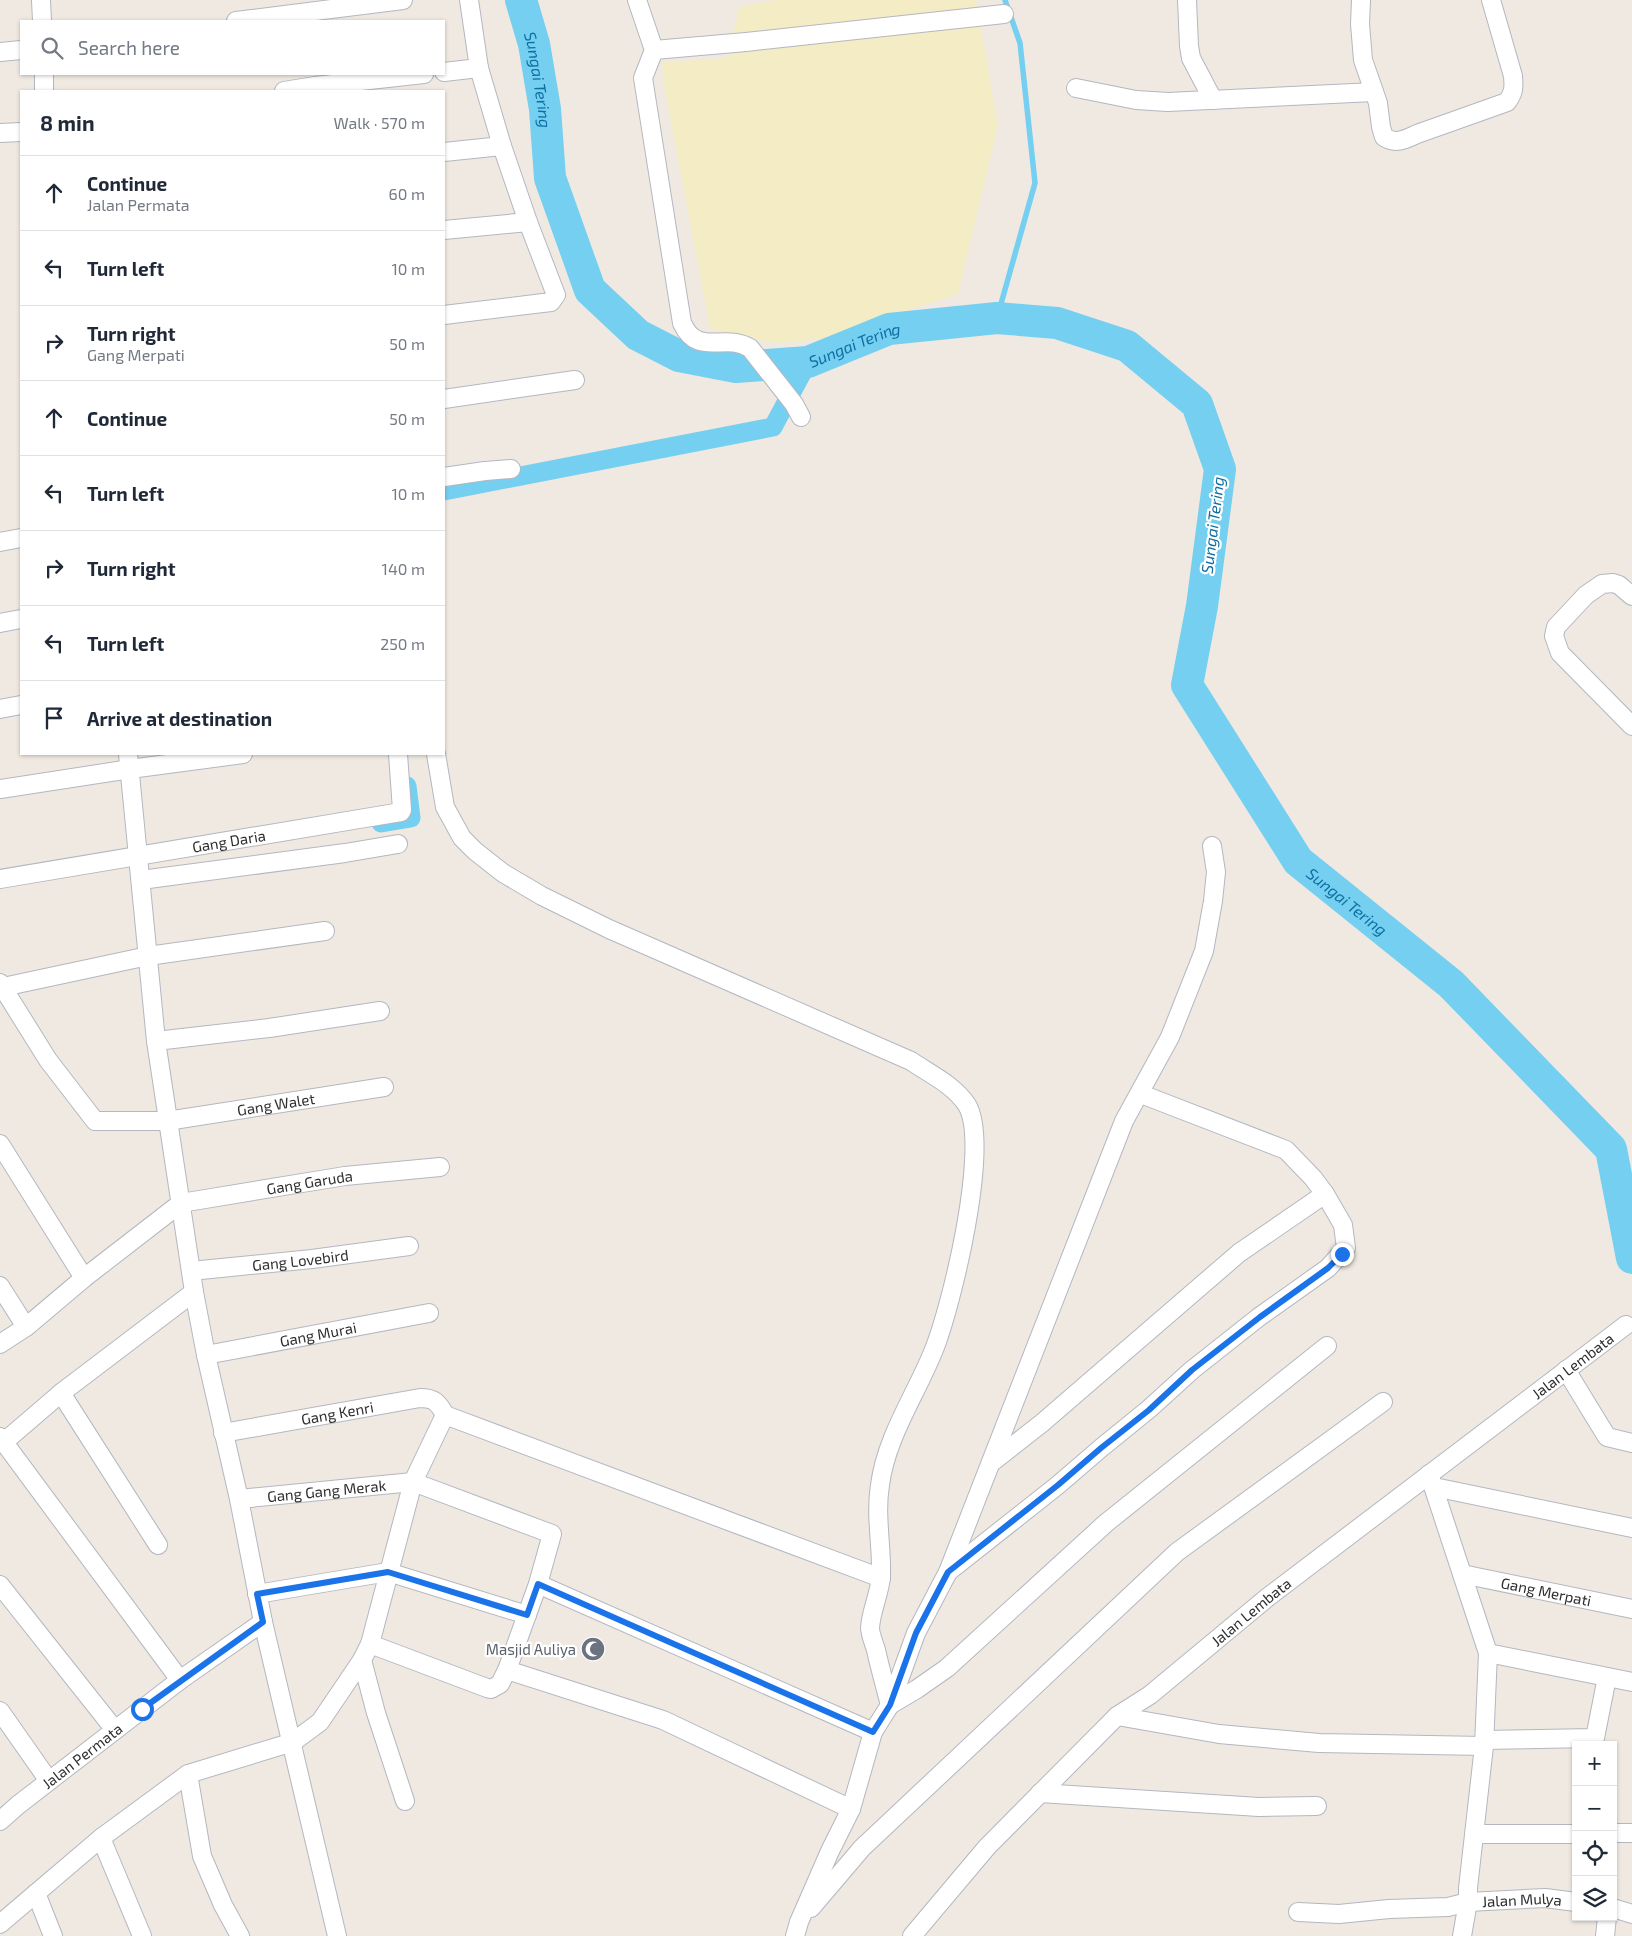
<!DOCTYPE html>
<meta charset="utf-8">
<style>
:root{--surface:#fff;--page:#f2f2f3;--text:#1f2937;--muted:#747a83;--line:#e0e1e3}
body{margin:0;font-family:"Exo 2",sans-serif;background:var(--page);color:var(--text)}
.controls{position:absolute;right:15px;bottom:15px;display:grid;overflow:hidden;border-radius:0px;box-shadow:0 1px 4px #0004}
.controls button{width:45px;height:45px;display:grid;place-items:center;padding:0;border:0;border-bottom:1px solid var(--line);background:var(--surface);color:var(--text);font:25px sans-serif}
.stop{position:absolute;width:15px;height:15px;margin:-11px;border:4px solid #1a73e8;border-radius:50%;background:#fff}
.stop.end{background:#1a73e8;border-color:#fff;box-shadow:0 1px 5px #0008}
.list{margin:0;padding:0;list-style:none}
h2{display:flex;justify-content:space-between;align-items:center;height:65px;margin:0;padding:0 20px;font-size:21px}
h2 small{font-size:16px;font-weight:400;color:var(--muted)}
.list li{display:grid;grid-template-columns:32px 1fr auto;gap:15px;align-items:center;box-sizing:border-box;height:75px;padding:0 20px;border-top:1px solid var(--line)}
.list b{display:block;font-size:19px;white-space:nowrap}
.list p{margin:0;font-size:16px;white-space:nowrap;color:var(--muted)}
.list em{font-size:16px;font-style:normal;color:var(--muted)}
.icon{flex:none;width:28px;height:28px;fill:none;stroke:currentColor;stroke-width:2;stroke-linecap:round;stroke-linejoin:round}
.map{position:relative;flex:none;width:1632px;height:1936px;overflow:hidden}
.search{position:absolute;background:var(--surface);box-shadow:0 1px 4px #0004;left:20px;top:20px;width:425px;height:55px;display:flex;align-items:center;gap:12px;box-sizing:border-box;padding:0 18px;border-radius:0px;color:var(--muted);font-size:19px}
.panel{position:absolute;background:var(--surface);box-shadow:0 1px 4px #0004;left:20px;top:90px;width:425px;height:665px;border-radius:0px}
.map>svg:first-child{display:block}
</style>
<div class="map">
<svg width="1632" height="1936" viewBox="0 0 1632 1936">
<rect width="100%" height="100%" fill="#efe9e1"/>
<path fill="#f3ecc5" d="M 775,0 L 976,0 L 998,125 L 958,294 L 821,339 L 775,343 L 710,329 L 663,79 L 662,62 L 728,58 L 739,7 Z"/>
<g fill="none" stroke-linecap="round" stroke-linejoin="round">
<path stroke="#75cff0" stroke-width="5.5" d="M 997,318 L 1035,183 L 1020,43 L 1005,0"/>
<path stroke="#75cff0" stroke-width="19" d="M 444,491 L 773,427 L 808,362
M 381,823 L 411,818 L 407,786"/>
<path stroke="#75cff0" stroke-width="32" id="s1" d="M 521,0 L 534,44 L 545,109 L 550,178 L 590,290 L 638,335 L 679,356 L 736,367 L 808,362 L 889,329 L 997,318 L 1057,323 L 1127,346 L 1197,404 L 1220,469 L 1202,606 L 1187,685 L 1298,861 L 1451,984 L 1611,1149 L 1632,1258"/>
<g stroke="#b4b7c1" stroke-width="20">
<g id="street">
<path d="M 41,0 L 42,21"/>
<path d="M 637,0 L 654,50 L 643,78 L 682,323 C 698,358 724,332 750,348 L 794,404 L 801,417"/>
<path d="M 1187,0 L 1189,46 L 1191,58 L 1213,100"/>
<path d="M 1361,0 L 1360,24 L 1363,60 L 1378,103 L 1381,127 L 1384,137 C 1396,145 1406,139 1417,134 L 1507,102 C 1514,93 1514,87 1513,76 L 1491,0"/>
<path d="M 236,21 L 403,0"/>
<path d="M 654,50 L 746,42 L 1004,14"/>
<path d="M 0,52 L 21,50"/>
<path d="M 444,72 L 479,68"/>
<path d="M 44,74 L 44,91"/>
<path d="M 1076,88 L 1136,100 L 1168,102 L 1374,92"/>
<path d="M 284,91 L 315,86 L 424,74"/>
<path d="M 0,133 L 21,132"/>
<path d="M 444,152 L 502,146"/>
<path d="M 444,230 L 528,222"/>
<path d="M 444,315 L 551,302 L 556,295 L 528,222 L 502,146 L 479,68 L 469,0"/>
<path d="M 444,399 L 575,380"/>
<path d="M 444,477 L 485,471 L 511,469"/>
<path d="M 0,542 L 21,538"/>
<path d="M 1632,596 L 1619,585 L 1613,583 L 1602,584 L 1586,595 L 1556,627 L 1554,636 L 1560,653 L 1632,726"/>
<path d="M 0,623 L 21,619"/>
<path d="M 0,709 L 21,705"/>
<path d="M 128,754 L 156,1041 L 194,1292 L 206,1355 L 239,1499 L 263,1622 L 337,1936"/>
<path d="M 436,754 L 445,807 L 462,838 L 475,851 L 503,873 L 542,896 L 609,929 L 911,1061 C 930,1074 954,1085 967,1105 C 991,1145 951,1309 933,1352 C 915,1396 886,1438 880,1485 C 875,1516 882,1545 881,1576 C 880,1593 871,1610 870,1628 C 870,1634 874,1643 876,1650 C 880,1668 885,1686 890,1705 L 917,1689 L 947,1668 L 1106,1523 L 1327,1346"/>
<path d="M 0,789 L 130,769 L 243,754"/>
<path id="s2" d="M 0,879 L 401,812 L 402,810 L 398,754"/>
<path d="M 141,880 L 345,853 L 398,844"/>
<path id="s3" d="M 0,983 L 48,1060 L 95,1121 L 167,1121 L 384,1087"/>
<path d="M 3,987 L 148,956 L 325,931"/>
<path d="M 156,1041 L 269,1028 L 380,1011"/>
<path d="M 0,1144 L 84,1278"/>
<path id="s4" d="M 191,1271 L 312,1259 L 409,1246"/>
<path d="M 0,1286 L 26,1327"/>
<path id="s5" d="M 0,1344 L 26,1327 L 84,1278 L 181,1203 L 345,1176 L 440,1167"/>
<path id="s6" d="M 206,1355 L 429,1313"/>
<path d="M 1566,1370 L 1607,1437 L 1632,1443"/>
<path d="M 61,1393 L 158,1545"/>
<path d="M 445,1415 L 881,1578"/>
<path id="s7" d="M 223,1433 L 420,1398 C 434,1398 438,1402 445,1415"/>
<path d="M 0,1437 L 180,1680"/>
<path d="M 4,1442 L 61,1393 L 194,1292"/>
<path d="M 991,1463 L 1042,1423 L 1239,1253 L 1325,1194"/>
<path d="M 1429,1474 L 1488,1653 L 1484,1746 L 1468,1888 L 1468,1902 L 1462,1936"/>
<path d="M 1434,1487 L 1632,1528"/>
<path id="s8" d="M 239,1499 L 413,1482 L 552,1534 L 538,1584 L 507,1670 L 500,1684 L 491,1689 L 487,1688 L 370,1644"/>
<path d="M 948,1572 L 1058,1485 L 1101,1448 L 1149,1409 L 1192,1370 L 1259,1317 L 1328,1268 L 1346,1248 L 1343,1225 L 1325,1194 L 1313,1178 L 1286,1150 L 1141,1094"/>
<path id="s9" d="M 1462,1574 L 1632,1609"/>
<path d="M 538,1584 L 873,1732"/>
<path d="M 0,1585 L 115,1730"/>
<path d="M 257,1594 L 388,1572 L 527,1615"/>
<path d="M 1488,1653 L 1632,1682"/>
<path d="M 362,1660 L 376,1713 L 405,1801"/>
<path d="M 507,1670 L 663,1720 L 851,1809"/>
<path d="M 0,1711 L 49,1781"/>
<path d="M 1117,1716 L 1219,1734 L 1319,1743 L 1484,1746"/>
<path d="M 1484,1740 L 1595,1738 L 1607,1677"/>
<path d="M 188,1774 L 202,1856 L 223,1905 L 240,1936"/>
<path d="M 1040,1793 L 1259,1807 L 1317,1806"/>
<path id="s10" d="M 0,1821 L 18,1805 L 180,1680 L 263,1622"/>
<path d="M 1613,1833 L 1632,1833"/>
<path d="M 1474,1834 L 1576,1834"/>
<path d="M 101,1838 L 142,1936"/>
<path d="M 36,1893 L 53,1936"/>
<path d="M 811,1908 L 862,1848 L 1177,1552 L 1383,1402"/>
<path d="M 1613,1908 L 1632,1914"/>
<path id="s11" d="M 1298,1912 L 1339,1914 L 1389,1909 L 1448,1907 L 1468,1902 L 1545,1898 L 1576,1902"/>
<path d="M 0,1924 L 101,1838 L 188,1774 L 293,1742 L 320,1722 L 362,1660 L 370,1644 L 413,1482 L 445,1415"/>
<path d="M 795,1936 L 799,1922 L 830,1851 L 851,1809 L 873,1732 L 890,1705 L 916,1633 L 948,1572 L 1124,1121 L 1170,1037 L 1204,951 L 1213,901 L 1216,872 L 1212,846"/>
<path id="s12" d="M 912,1936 L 987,1847 L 1117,1716 L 1150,1695 L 1268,1597 L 1626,1325"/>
<path d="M 1605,1936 L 1607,1917"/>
</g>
</g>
<use href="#street" stroke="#fff" stroke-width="18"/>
</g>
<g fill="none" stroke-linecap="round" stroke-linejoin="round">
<path stroke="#1a73e8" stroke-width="6" d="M 142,1709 L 263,1622 L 257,1594 L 388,1572 L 527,1615 L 538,1584 L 873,1732 L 890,1705 L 916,1633 L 948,1572 L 1058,1485 L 1101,1448 L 1149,1410 L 1192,1370 L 1260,1317 L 1328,1268 L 1342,1254"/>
</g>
<defs>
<g id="mosque-disc" transform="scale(1.25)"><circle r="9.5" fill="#6b7280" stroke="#fff"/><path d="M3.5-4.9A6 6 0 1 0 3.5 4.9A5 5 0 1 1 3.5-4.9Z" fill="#fff"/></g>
</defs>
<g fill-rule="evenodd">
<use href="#mosque-disc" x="593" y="1649"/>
</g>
<g text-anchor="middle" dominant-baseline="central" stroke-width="4.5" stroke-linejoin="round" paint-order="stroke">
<g font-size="15" fill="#2e2e2e" stroke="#fff">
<text stroke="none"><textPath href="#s2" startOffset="232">Gang Daria</textPath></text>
<text stroke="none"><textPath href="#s3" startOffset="350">Gang Walet</textPath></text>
<text stroke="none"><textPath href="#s5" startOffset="360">Gang Garuda</textPath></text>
<text stroke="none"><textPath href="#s4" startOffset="110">Gang Lovebird</textPath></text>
<text stroke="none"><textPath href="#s6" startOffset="114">Gang Murai</textPath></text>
<text stroke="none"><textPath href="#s12" startOffset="876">Jalan Lembata</textPath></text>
<text stroke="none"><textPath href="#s7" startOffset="116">Gang Kenri</textPath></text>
<text stroke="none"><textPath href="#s8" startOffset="88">Gang Gang Merak</textPath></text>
<text stroke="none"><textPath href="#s9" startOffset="86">Gang Merpati</textPath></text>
<text stroke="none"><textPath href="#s12" startOffset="471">Jalan Lembata</textPath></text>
<text stroke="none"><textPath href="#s10" startOffset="105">Jalan Permata</textPath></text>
<text stroke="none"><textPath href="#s11" startOffset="225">Jalan Mulya</textPath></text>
</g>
<g font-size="15" fill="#5b616d" stroke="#fff" text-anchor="end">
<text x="576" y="1649">Masjid Auliya</text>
</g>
<g font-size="16" font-style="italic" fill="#0d6fa3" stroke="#fff">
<text stroke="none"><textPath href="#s1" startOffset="82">Sungai Tering</textPath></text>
<text stroke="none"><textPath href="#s1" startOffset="592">Sungai Tering</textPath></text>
<text transform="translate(1212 525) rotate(-83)">Sungai Tering</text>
<text stroke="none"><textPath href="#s1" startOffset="1522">Sungai Tering</textPath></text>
</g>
</g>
</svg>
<div class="controls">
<button>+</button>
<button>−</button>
<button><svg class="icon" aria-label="locate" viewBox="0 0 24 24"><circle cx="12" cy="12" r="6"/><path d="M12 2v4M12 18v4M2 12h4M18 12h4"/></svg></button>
<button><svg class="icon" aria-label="layers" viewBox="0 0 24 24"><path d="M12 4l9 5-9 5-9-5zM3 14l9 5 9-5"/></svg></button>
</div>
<div class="stop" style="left:142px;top:1709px"></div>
<div class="stop end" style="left:1342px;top:1254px"></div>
<div class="search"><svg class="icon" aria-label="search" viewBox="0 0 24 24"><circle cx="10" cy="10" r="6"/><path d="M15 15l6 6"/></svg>Search here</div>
<section class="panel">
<h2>8 min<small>Walk · 570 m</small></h2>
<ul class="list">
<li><svg class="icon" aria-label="ahead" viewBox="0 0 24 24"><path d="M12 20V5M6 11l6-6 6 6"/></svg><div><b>Continue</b><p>Jalan Permata</p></div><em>60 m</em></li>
<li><svg class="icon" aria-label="left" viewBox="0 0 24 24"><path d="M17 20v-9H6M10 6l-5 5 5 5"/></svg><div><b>Turn left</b></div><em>10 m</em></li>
<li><svg class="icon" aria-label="right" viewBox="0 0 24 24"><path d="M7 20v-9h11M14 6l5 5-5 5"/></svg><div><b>Turn right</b><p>Gang Merpati</p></div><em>50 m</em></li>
<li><svg class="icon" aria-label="ahead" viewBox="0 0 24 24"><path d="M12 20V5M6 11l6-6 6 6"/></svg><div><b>Continue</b></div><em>50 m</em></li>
<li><svg class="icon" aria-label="left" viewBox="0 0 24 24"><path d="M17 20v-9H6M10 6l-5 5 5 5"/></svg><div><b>Turn left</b></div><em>10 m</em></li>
<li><svg class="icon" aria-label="right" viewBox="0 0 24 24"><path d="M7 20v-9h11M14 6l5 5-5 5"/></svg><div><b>Turn right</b></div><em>140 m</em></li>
<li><svg class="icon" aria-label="left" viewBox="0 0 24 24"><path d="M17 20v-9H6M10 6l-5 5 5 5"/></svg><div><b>Turn left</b></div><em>250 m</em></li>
<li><svg class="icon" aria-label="arrive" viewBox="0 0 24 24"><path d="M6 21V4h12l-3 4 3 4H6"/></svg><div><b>Arrive at destination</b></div></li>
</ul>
</section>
</div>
